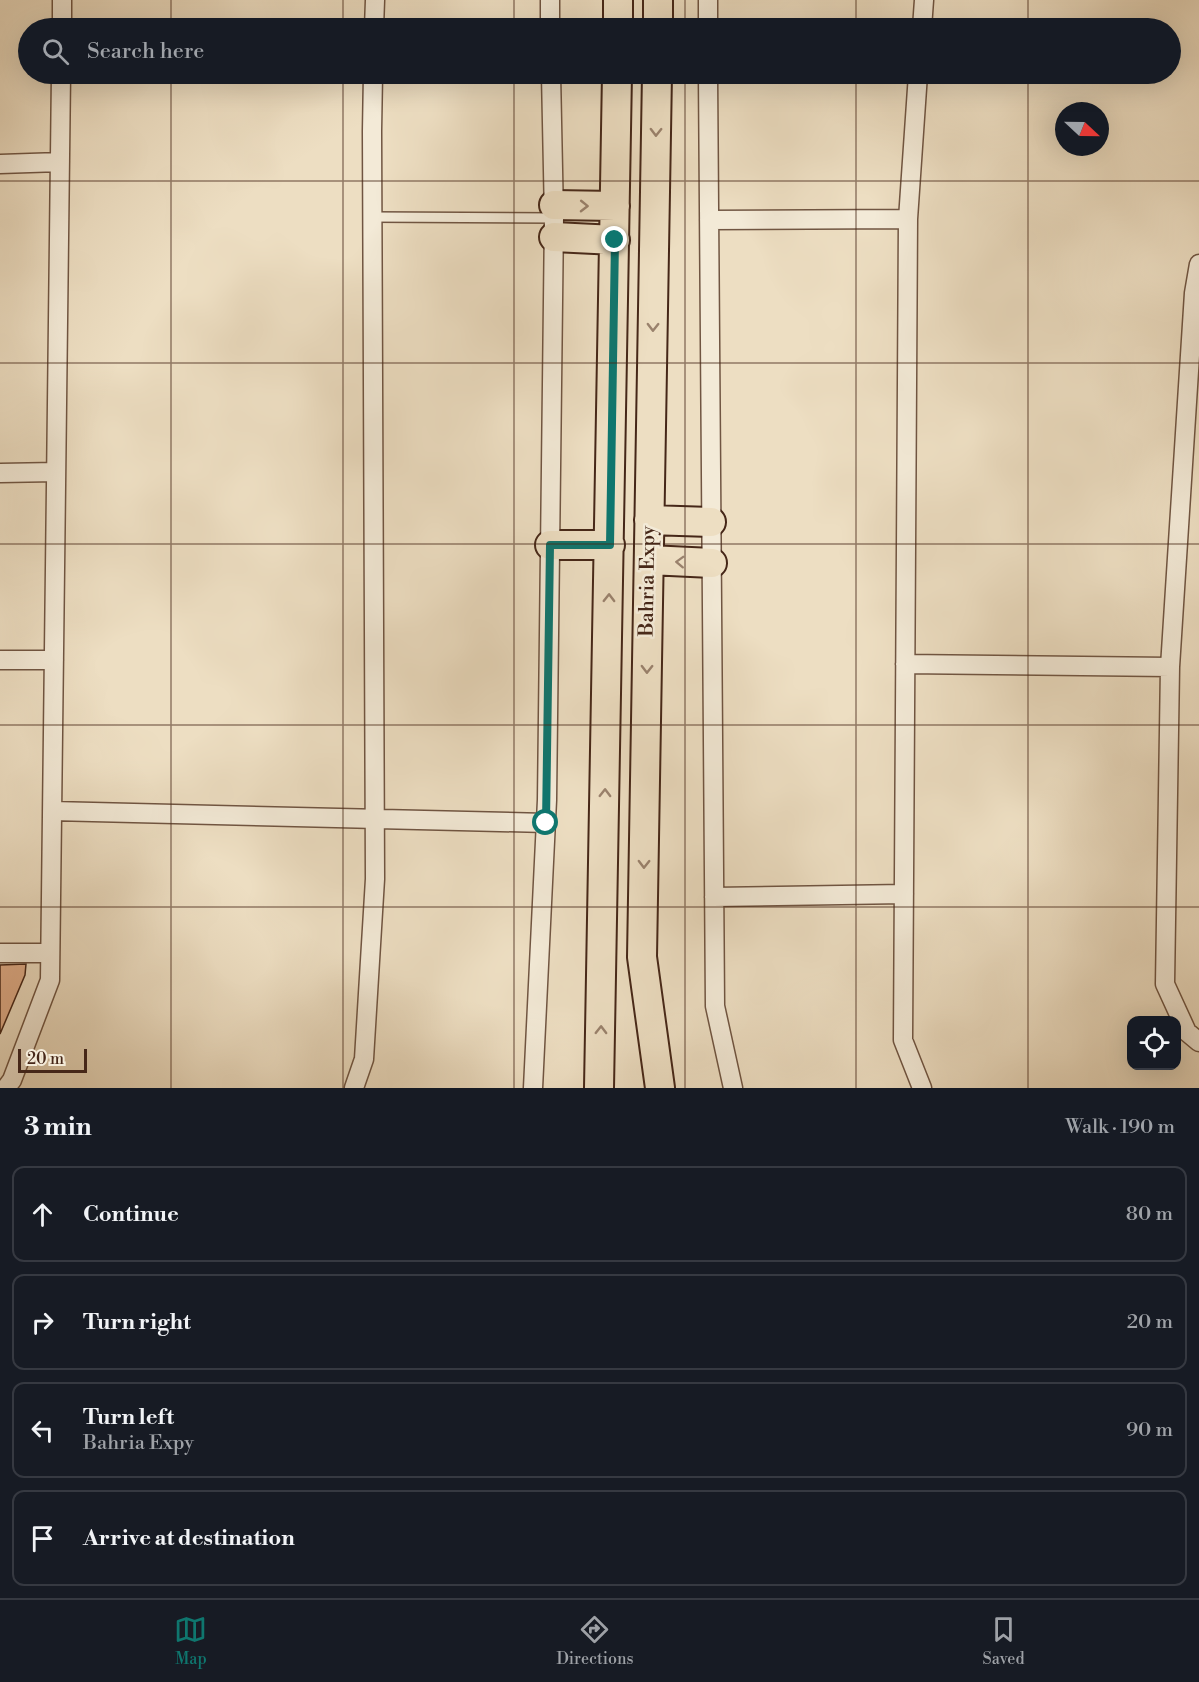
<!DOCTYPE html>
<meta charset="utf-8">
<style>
:root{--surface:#171b24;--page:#20242c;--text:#f1f3f6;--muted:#9ea1a6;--line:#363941;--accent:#0f766e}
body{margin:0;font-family:"Libre Bodoni",serif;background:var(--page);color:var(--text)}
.controls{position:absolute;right:18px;bottom:18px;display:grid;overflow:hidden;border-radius:12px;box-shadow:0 6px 24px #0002}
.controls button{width:54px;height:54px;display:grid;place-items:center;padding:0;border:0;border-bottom:2px solid var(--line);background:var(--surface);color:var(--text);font:30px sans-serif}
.compass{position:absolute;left:1055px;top:102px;width:54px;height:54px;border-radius:50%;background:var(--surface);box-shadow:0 6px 24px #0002;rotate:112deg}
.scale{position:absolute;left:18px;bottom:15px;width:69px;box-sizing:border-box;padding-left:6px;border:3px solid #462718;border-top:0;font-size:16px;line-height:21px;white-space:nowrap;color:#462718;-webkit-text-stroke:4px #f3ead7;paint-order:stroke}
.stop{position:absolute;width:18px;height:18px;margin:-14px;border:4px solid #0f766e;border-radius:50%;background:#fff}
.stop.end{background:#0f766e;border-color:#fff;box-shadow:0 2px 6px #0008}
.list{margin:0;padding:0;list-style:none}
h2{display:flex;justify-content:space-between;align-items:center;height:78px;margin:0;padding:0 24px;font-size:26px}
h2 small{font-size:20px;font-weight:400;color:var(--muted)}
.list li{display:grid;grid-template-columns:39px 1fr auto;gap:18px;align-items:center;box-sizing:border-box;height:96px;margin:0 12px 12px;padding:0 12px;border:2px solid var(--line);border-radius:12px}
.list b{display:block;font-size:22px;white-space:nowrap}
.list p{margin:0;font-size:20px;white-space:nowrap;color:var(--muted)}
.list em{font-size:20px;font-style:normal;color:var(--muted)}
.icon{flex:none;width:33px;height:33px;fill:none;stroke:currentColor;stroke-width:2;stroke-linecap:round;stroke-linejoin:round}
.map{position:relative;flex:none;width:1199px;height:1088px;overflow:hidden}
.search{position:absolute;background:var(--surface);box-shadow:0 6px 24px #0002;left:18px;right:18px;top:18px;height:66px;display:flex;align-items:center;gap:15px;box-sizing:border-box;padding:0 21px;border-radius:33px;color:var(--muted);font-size:22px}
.sheet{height:510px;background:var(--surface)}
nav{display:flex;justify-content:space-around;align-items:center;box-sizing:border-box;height:84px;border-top:2px solid var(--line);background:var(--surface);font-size:16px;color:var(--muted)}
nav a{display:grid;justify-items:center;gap:3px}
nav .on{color:var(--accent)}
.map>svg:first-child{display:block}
</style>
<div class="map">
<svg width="1199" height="1088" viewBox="0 0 1199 1088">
<rect width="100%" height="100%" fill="#eddec2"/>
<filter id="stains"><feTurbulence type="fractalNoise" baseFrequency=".00333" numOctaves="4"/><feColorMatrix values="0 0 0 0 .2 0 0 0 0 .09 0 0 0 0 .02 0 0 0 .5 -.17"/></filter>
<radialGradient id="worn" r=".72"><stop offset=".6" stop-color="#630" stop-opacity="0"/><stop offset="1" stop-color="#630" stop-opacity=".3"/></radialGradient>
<path fill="#e0ae8a" stroke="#462718" stroke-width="1.5" d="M 26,964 L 25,975 L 0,1034 L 0,965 Z"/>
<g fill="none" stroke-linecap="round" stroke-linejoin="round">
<g stroke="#705542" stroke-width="12">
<path id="lane" d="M 372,217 L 554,218"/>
</g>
<g stroke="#705542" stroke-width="21">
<path id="street" d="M 550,0 L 550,28
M 708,0 L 708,28
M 62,28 L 62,0
M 374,28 L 375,0
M 922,28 L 924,0
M 708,74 L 715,1006 L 733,1088
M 918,74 L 908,219 L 903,1040 L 922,1088
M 0,164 L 60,162
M 709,220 L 908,219
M 1199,264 L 1194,293 L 1170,667 L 1165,984 L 1187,1032 L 1199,1042
M 0,473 L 56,472
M 0,660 L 54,660
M 905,664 L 1170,667
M 52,811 L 546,823
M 714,897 L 904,894
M 0,953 L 50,953
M 6,1088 L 12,1080 L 50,980 L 61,74
M 354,1088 L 364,1059 L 375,879 L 372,131 L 373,74
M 533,1088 L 547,800 L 554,218 L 551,74"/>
</g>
<g stroke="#462718" stroke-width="32">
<path id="primary" d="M 618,28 L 618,0
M 658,28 L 658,0
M 657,74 L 642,957 L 660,1088
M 554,205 L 615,206
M 554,237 L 615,240
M 649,520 L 711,522
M 550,545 L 610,545
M 649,560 L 712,563
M 599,1088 L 617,74"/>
</g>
<use href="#lane" stroke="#f3ead7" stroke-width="9"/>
<use href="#street" stroke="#f3ead7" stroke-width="18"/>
<use href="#primary" stroke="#eddec2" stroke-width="28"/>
</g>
<defs><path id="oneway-chevron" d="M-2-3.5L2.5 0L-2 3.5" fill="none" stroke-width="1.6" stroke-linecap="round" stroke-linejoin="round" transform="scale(1.5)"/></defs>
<g stroke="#9a826d">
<use href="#oneway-chevron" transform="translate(656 132) rotate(91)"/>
<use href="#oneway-chevron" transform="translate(584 206) rotate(1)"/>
<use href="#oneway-chevron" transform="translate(653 327) rotate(91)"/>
<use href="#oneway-chevron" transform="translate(680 562) rotate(-178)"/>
<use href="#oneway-chevron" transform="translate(609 598) rotate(-89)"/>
<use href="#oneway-chevron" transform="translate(647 669) rotate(91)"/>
<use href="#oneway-chevron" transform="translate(605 793) rotate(-89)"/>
<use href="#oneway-chevron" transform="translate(644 864) rotate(91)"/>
<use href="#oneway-chevron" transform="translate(601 1030) rotate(-89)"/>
</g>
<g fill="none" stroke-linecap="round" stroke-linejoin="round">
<path stroke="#0f766e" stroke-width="8" d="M 546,823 L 550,545 L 610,545 L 615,240"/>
</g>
<path fill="none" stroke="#462718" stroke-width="1.5" stroke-opacity="0.55" d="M 171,0 L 171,28M 343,0 L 343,28M 514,0 L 514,28M 685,0 L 685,28M 856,0 L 856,28M 1028,0 L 1028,28M 171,74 L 171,1088M 343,74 L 343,1088M 514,74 L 514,1088M 685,74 L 685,1088M 856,74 L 856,1088M 1028,74 L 1028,1088M 0,181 L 1199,181M 0,363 L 1199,363M 0,544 L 1199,544M 0,725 L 1199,725M 0,907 L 1199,907"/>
<g text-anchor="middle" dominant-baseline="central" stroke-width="5" stroke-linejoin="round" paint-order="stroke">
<g font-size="20" fill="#462718" stroke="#f3ead7">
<text transform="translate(648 581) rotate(-89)">Bahria Expy</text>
</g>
</g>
<rect width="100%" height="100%" filter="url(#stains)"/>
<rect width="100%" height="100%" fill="url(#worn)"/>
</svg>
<div class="controls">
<button><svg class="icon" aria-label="locate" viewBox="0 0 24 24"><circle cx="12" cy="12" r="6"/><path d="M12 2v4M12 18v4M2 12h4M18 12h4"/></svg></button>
</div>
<svg class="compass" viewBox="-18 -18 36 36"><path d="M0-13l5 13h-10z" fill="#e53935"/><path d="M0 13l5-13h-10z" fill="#9ea1a6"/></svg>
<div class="scale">20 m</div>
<div class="stop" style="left:546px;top:823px"></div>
<div class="stop end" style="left:615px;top:240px"></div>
<div class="search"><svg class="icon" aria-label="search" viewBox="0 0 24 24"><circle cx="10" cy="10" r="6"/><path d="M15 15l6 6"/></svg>Search here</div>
</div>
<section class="sheet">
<h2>3 min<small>Walk · 190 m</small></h2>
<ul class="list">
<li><svg class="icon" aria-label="ahead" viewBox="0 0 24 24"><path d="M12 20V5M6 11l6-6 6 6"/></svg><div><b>Continue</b></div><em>80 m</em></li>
<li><svg class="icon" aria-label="right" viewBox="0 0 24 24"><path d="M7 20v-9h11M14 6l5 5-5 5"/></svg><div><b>Turn right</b></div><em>20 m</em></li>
<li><svg class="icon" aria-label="left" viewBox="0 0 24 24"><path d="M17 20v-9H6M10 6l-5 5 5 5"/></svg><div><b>Turn left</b><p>Bahria Expy</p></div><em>90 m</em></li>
<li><svg class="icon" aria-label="arrive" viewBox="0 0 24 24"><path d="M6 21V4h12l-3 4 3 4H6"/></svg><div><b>Arrive at destination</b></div></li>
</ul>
</section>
<nav>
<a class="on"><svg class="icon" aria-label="map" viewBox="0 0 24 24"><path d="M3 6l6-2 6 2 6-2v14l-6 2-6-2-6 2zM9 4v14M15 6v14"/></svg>Map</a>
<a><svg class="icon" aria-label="directions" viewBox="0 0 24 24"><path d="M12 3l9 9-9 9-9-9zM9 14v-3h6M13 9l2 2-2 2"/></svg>Directions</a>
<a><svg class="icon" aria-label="saved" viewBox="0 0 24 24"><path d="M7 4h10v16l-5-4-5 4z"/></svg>Saved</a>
</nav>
